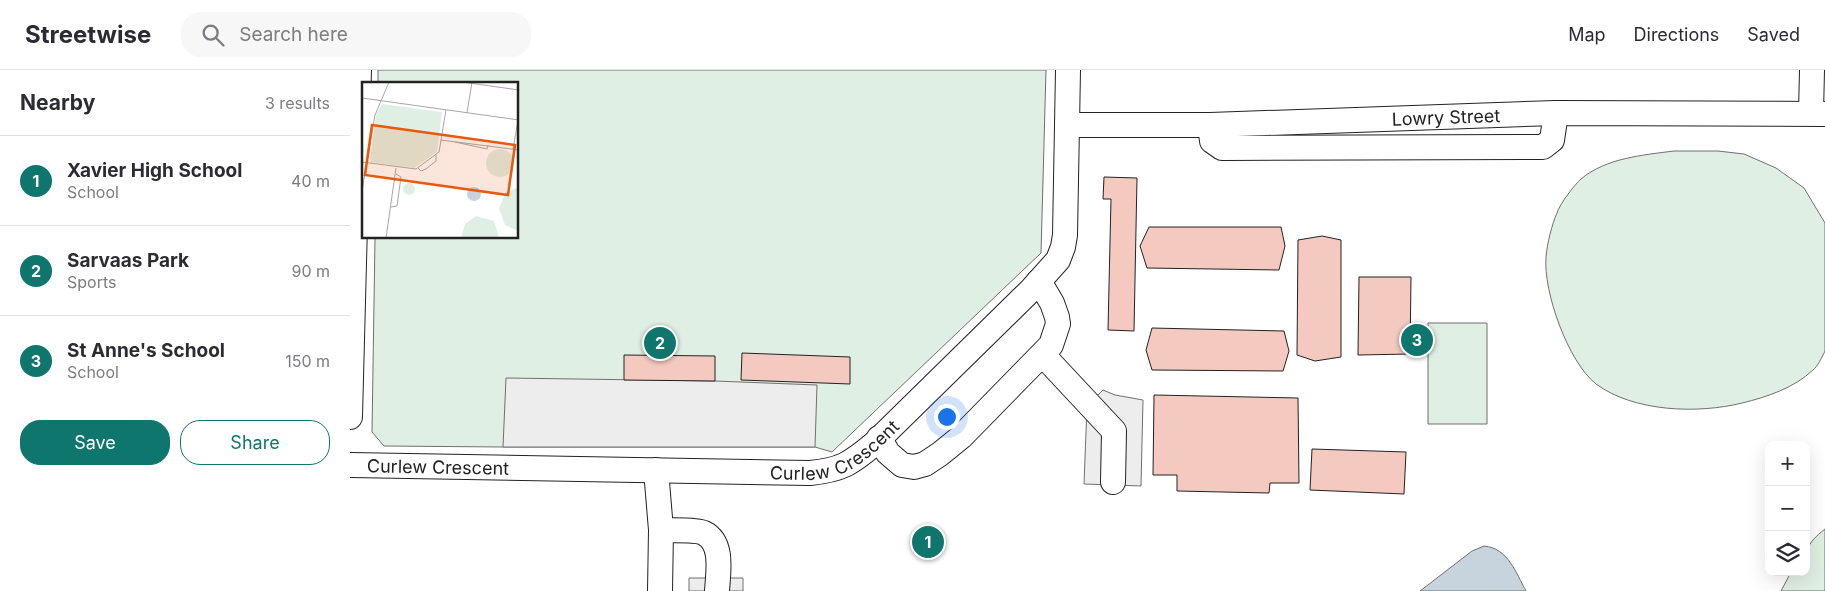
<!DOCTYPE html>
<meta charset="utf-8">
<style>
:root{--surface:#fff;--page:#f7f7f7;--text:#2b2b33;--muted:#7c7c81;--line:#e1e1e2;--accent:#0f766e}
body{margin:0;font-family:Inter,sans-serif;background:var(--page);color:var(--text)}
.controls{position:absolute;right:15px;bottom:15px;display:grid;overflow:hidden;border-radius:10px;box-shadow:0 5px 20px #0002}
.controls button{width:45px;height:45px;display:grid;place-items:center;padding:0;border:0;border-bottom:1px solid var(--line);background:var(--surface);color:var(--text);font:25px sans-serif}
.you{position:absolute;left:596px;top:346px;width:18px;height:18px;margin:-12px;border:4px solid #fff;border-radius:50%;background:#1a73e8;box-shadow:0 0 0 8px #1a73e833}
.badge{display:grid;place-items:center;width:32px;height:32px;border-radius:50%;background:var(--accent);color:#fff;font-size:16px;font-weight:700}
.pin{position:absolute;translate:-50% -50%;border:2px solid #fff;box-shadow:0 1px 5px #0006}
.list{margin:0;padding:0;list-style:none}
h2{display:flex;justify-content:space-between;align-items:center;height:65px;margin:0;padding:0 20px;font-size:21px}
h2 small{font-size:16px;font-weight:400;color:var(--muted)}
.list li{display:grid;grid-template-columns:32px 1fr auto;gap:15px;align-items:center;box-sizing:border-box;height:90px;padding:0 20px;border-top:1px solid var(--line)}
.list b{display:block;font-size:19px;white-space:nowrap}
.list p{margin:0;font-size:16px;white-space:nowrap;color:var(--muted)}
.list em{font-size:16px;font-style:normal;color:var(--muted)}
.actions{display:flex;gap:10px;padding:15px 20px}
.actions a{flex:1;padding:11px 0;border:1px solid var(--accent);border-radius:20px;text-align:center;font-size:18px;color:var(--accent)}
.actions .main{background:var(--accent);color:#fff}
.icon{flex:none;width:28px;height:28px;fill:none;stroke:currentColor;stroke-width:2;stroke-linecap:round;stroke-linejoin:round}
.map{position:relative;flex:none;width:1475px;height:521px;overflow:hidden}
header{display:flex;align-items:center;gap:30px;box-sizing:border-box;height:70px;padding:0 25px;background:var(--surface);border-bottom:1px solid var(--line)}
header strong{font-size:24px}
nav{display:flex;gap:28px;margin-inline-start:auto;font-size:18px}
.search{width:350px;height:45px;background:var(--page);display:flex;align-items:center;gap:12px;box-sizing:border-box;padding:0 18px;border-radius:20px;color:var(--muted);font-size:19px}
main{display:flex}
aside{flex:1;background:var(--surface)}
.map>svg:first-child{display:block}
</style>
<header>
<strong>Streetwise</strong>
<div class="search"><svg class="icon" aria-label="search" viewBox="0 0 24 24"><circle cx="10" cy="10" r="6"/><path d="M15 15l6 6"/></svg>Search here</div>
<nav><a>Map</a><a>Directions</a><a>Saved</a></nav>
</header>
<main>
<aside>
<h2>Nearby<small>3 results</small></h2>
<ul class="list">
<li><span class="badge">1</span><div><b>Xavier High School</b><p>School</p></div><em>40 m</em></li>
<li><span class="badge">2</span><div><b>Sarvaas Park</b><p>Sports</p></div><em>90 m</em></li>
<li><span class="badge">3</span><div><b>St Anne's School</b><p>School</p></div><em>150 m</em></li>
</ul>
<div class="actions"><a class="main">Save</a><a>Share</a></div>
</aside>
<div class="map">
<svg width="1475" height="521" viewBox="0 0 1475 521">
<rect width="100%" height="100%" fill="#fff"/>
<path fill="#e0efe3" stroke="#6f6f6f" d="M 28,0 L 696,0 L 691,183 L 482,382 L 465,377 L 153,377 L 34,376 L 22,362 L 25,168 L 168,168 L 168,14 L 28,14 Z
M 1324,81 L 1368,81 L 1394,84 L 1426,98 L 1454,118 L 1475,153 L 1475,281 C 1472,287 1468,296 1463,300 C 1444,318 1417,327 1392,333 C 1348,344 1284,342 1246,314 C 1218,292 1193,221 1196,187 C 1197,174 1202,154 1207,143 C 1209,135 1225,114 1231,109 C 1256,88 1293,85 1324,81 Z
M 1078,253 L 1137,253 L 1137,354 L 1078,354 Z
M 1475,459 L 1475,521 L 1431,521 L 1441,502 L 1456,502 C 1456,479 1456,474 1475,459 Z"/>
<path fill="#ededed" stroke="#6f6f6f" d="M 156,308 L 365,311 L 467,315 L 465,377 L 153,377 Z
M 753,320 L 765,325 L 793,330 L 791,416 L 734,414 L 737,336 Z
M 339,508 L 393,508 L 393,521 L 339,521 Z"/>
<path fill="#c7d3dd" stroke="#6f6f6f" d="M 1134,476 C 1158,478 1166,503 1176,521 L 1070,521 L 1122,481 Z"/>
<path fill="#f3c9c0" stroke="#222" d="M 754,107 L 787,108 L 784,261 L 758,260 L 761,129 L 753,129 Z
M 799,157 L 931,157 L 935,176 L 929,200 L 797,198 L 790,176 Z
M 972,166 L 991,170 L 991,287 L 965,291 L 947,285 L 948,170 Z
M 1009,207 L 1061,207 L 1060,284 L 1008,285 Z
M 802,258 L 934,261 L 939,281 L 933,301 L 802,300 L 796,280 Z
M 392,283 L 500,287 L 500,314 L 391,310 Z
M 274,285 L 365,286 L 365,311 L 274,310 Z
M 804,325 L 948,328 L 949,413 L 920,413 L 919,423 L 827,421 L 827,405 L 803,405 Z
M 962,379 L 1056,382 L 1054,424 L 960,420 Z"/>
<g fill="none" stroke-linecap="round" stroke-linejoin="round">
<g stroke="#222" stroke-width="26">
<g id="minor">
<path d="M 1461,43 L 1462,0"/>
<path id="s1" d="M 717,55 L 860,55 L 1206,43 L 1475,44"/>
<path d="M 860,55 L 862,71 L 872,78 L 1193,77 L 1202,70 L 1206,43"/>
<path d="M 693,285 L 764,361 L 763,412"/>
<path d="M 0,347 L 9,0"/>
<path d="M 529,368 L 538,383 L 552,395 L 564,397 L 575,394 L 590,384 L 611,367 L 701,275 L 708,254 L 707,247 L 702,233 L 689,211"/>
<path id="s2" d="M 0,395 L 460,403 C 491,400 500,394 524,374 L 682,219 L 708,190 L 713,177 L 715,165 L 718,0"/>
<path d="M 306,400 L 311,460 L 310,521"/>
<path d="M 311,460 C 322,461 345,459 354,463 C 374,473 368,503 367,521"/>
</g>
</g>
<use href="#minor" stroke="#fff" stroke-width="24"/>
</g>
<g text-anchor="middle" dominant-baseline="central" stroke-width="4" stroke-linejoin="round" paint-order="stroke">
<g font-size="18" fill="#222" stroke="#fff">
<text stroke="none"><textPath href="#s1" startOffset="379">Lowry Street</textPath></text>
<text stroke="none"><textPath href="#s2" startOffset="491">Curlew Crescent</textPath></text>
<text stroke="none"><textPath href="#s2" startOffset="88">Curlew Crescent</textPath></text>
</g>
</g>
<g transform="translate(12 12)">
<rect width="156" height="156" fill="#fff"/>
<path d="M 20,22 L 80,30 L 75,70 L 52,86 L 8,80 L 14,33 ZM124 81a14 14 0 1 1 28 0a14 14 0 1 1-28 0ZM41 107a6 6 0 1 1 12 0a6 6 0 1 1-12 0ZM 157,105 L 157,149 L 156,149 L 143,143 L 137,127 L 143,111 ZM 114,134 L 132,139 L 137,156 L 99,156 L 103,142 Z" fill="#e0efe3"/>
<path d="M105 112a7 7 0 1 1 14 0a7 7 0 1 1-14 0Z" fill="#c7d3dd"/>
<path fill="none" stroke="#a7a7a7" stroke-width="1" d="M 100,0 L 157,8M 0,16 L 157,38M 105,31 L 110,0M 79,58 L 157,68M 93,60 L 125,67 L 126,63M 151,67 L 156,38M 0,80 L 54,87 L 77,70 L 84,28M 56,86 L 59,89 L 64,87 L 74,79 L 74,73M 0,109 L 13,33 L 27,0M 29,125 L 35,124 L 39,95 L 34,92M 24,156 L 34,86"/>
<path fill="#e8590c" fill-opacity="0.15" stroke="#e8590c" stroke-width="2.5" d="M 10,43 L 153,63 L 146,113 L 3,93 Z"/>
<rect width="156" height="156" fill="none" stroke="#222" stroke-width="2.5"/>
</g>
</svg>
<div class="controls">
<button>+</button>
<button>−</button>
<button><svg class="icon" aria-label="layers" viewBox="0 0 24 24"><path d="M12 4l9 5-9 5-9-5zM3 14l9 5 9-5"/></svg></button>
</div>
<div class="you"></div>
<div class="pin badge" style="left:578px;top:472px">1</div>
<div class="pin badge" style="left:310px;top:273px">2</div>
<div class="pin badge" style="left:1067px;top:270px">3</div>
</div>
</main>
